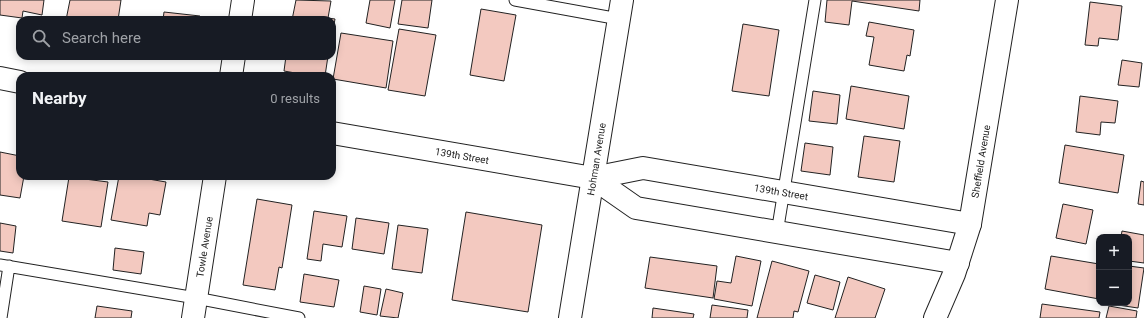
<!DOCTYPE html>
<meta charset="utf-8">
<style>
:root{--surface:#171b24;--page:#20242c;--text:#f1f3f6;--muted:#9ea1a6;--line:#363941}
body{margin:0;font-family:Roboto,sans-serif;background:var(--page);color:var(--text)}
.controls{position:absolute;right:12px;bottom:12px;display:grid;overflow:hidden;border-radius:8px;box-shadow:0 2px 10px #0003}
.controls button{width:36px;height:36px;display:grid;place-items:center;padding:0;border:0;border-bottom:1px solid var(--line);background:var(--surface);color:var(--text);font:20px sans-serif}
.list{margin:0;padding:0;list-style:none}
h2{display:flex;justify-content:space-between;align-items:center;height:52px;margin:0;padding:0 16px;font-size:17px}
h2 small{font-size:13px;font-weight:400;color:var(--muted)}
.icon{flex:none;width:22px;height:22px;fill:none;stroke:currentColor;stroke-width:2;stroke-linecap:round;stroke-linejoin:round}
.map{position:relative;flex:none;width:1144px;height:318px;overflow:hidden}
.search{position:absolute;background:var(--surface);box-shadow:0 2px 10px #0003;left:16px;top:16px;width:320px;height:44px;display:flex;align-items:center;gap:10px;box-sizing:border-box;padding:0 14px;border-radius:12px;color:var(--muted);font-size:15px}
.panel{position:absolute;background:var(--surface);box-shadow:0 2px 10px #0003;left:16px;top:72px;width:320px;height:108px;border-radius:12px}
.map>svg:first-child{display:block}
</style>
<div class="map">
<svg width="1144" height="318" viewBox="0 0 1144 318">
<rect width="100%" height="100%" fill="#fff"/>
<path fill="#f3c9c0" stroke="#222" d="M 0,0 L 44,0 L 42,15 L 23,11 L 22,18 L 0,15 Z
M 70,0 L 121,0 L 118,20 L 66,20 Z
M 296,0 L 331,1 L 328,18 L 335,19 L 332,36 L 332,20 L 292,20 Z
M 370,0 L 395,0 L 390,28 L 366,23 Z
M 402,0 L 432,0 L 428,28 L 398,24 Z
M 827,0 L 920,0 L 919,11 L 852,1 L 849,25 L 825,22 Z
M 1090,2 L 1122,6 L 1118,40 L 1099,38 L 1098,46 L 1085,45 Z
M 481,9 L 516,15 L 504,81 L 470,75 Z
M 164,12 L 200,16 L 199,20 L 163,20 Z
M 869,22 L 914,30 L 910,56 L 907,55 L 904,71 L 869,65 L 874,37 L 866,36 Z
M 743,24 L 779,30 L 769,96 L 732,91 Z
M 399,29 L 436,35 L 425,96 L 388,90 Z
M 341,33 L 393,41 L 386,88 L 333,79 Z
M 286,56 L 328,56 L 325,76 L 312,76 L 284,71 Z
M 1122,60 L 1142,63 L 1139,87 L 1118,85 Z
M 851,86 L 909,96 L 904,129 L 846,119 Z
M 813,91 L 840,95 L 837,124 L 809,121 Z
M 1080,96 L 1118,101 L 1115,123 L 1101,122 L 1100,135 L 1076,132 Z
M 864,136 L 900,141 L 894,182 L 858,177 Z
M 805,143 L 833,147 L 830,175 L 801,171 Z
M 1065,145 L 1124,155 L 1118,193 L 1059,183 Z
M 0,152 L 20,156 L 20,176 L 24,176 L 20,198 L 0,195 Z
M 119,176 L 131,176 L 166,182 L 160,215 L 149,213 L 147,226 L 111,220 Z
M 69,177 L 108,182 L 101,227 L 62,221 Z
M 1141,181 L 1144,182 L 1144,205 L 1138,204 Z
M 257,199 L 292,205 L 282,268 L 279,267 L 275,290 L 243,285 Z
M 1063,204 L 1093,210 L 1086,244 L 1056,238 Z
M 314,211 L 347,216 L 342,247 L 323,244 L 321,261 L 307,259 Z
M 466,212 L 542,225 L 528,312 L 452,300 Z
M 356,218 L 389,223 L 384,254 L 352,249 Z
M 0,223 L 16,226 L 13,253 L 0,251 Z
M 398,225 L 428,229 L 422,273 L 392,269 Z
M 1122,231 L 1144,235 L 1144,263 L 1129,261 L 1129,237 L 1121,237 Z
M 115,248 L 144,252 L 141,274 L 113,270 Z
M 736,256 L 761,261 L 752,306 L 714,299 L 717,281 L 731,283 Z
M 1051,256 L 1099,264 L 1099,299 L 1045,289 Z
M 650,257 L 717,266 L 713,298 L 645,288 Z
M 772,261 L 809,271 L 798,312 L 794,311 L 793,318 L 757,318 Z
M 1129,266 L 1144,268 L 1138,308 L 1111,304 L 1129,303 Z
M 304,274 L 339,280 L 334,307 L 300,302 Z
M 815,275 L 840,282 L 833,310 L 807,303 Z
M 848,277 L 885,289 L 875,318 L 835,318 Z
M 364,286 L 381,289 L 377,315 L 360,312 Z
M 386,289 L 403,293 L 398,318 L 380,316 Z
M 1042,304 L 1100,312 L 1099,318 L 1040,318 Z
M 712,305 L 748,310 L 747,318 L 710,318 Z
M 97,306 L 132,311 L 131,318 L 95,318 Z
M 1109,306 L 1137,311 L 1136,318 L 1106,318 Z
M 653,308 L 694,314 L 693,318 L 652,318 Z"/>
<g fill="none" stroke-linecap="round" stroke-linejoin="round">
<g stroke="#222" stroke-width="13">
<path id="lane" d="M 515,0 L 619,19
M 777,233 L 815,0
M 0,265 L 196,298 L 299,318
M 1,318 L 9,266"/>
</g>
<g stroke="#222" stroke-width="24">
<g id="street">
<path d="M 240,20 L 243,0"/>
<path d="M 231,76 L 234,56"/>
<path d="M 0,78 L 20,82"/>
<path id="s1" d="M 332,133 L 593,178 L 643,168 L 970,224"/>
<path d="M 593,178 L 636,208 L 958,263"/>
<path id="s2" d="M 193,318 L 215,176"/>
</g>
</g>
<g stroke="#222" stroke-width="24">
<g id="secondary">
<path id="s3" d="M 570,318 L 622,0"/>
<path id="s4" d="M 935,318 L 954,274 L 970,224 L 1007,0"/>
</g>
</g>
<use href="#lane" stroke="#fff" stroke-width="11"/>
<use href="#street" stroke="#fff" stroke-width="22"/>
<use href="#secondary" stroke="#fff" stroke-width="22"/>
</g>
<g text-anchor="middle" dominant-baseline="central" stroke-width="3" stroke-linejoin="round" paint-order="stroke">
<g font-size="10" fill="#222" stroke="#fff">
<text stroke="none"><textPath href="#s1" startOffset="132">139th Street</textPath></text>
<text stroke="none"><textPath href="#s3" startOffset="161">Hohman Avenue</textPath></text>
<text stroke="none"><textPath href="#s4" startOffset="164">Sheffield Avenue</textPath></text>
<text stroke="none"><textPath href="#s1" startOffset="456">139th Street</textPath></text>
<text stroke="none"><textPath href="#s2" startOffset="72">Towle Avenue</textPath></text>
</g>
</g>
</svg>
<div class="controls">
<button>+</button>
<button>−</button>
</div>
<div class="search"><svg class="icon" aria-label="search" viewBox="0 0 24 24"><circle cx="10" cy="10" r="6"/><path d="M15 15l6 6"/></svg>Search here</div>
<section class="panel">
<h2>Nearby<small>0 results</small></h2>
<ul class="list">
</ul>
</section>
</div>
